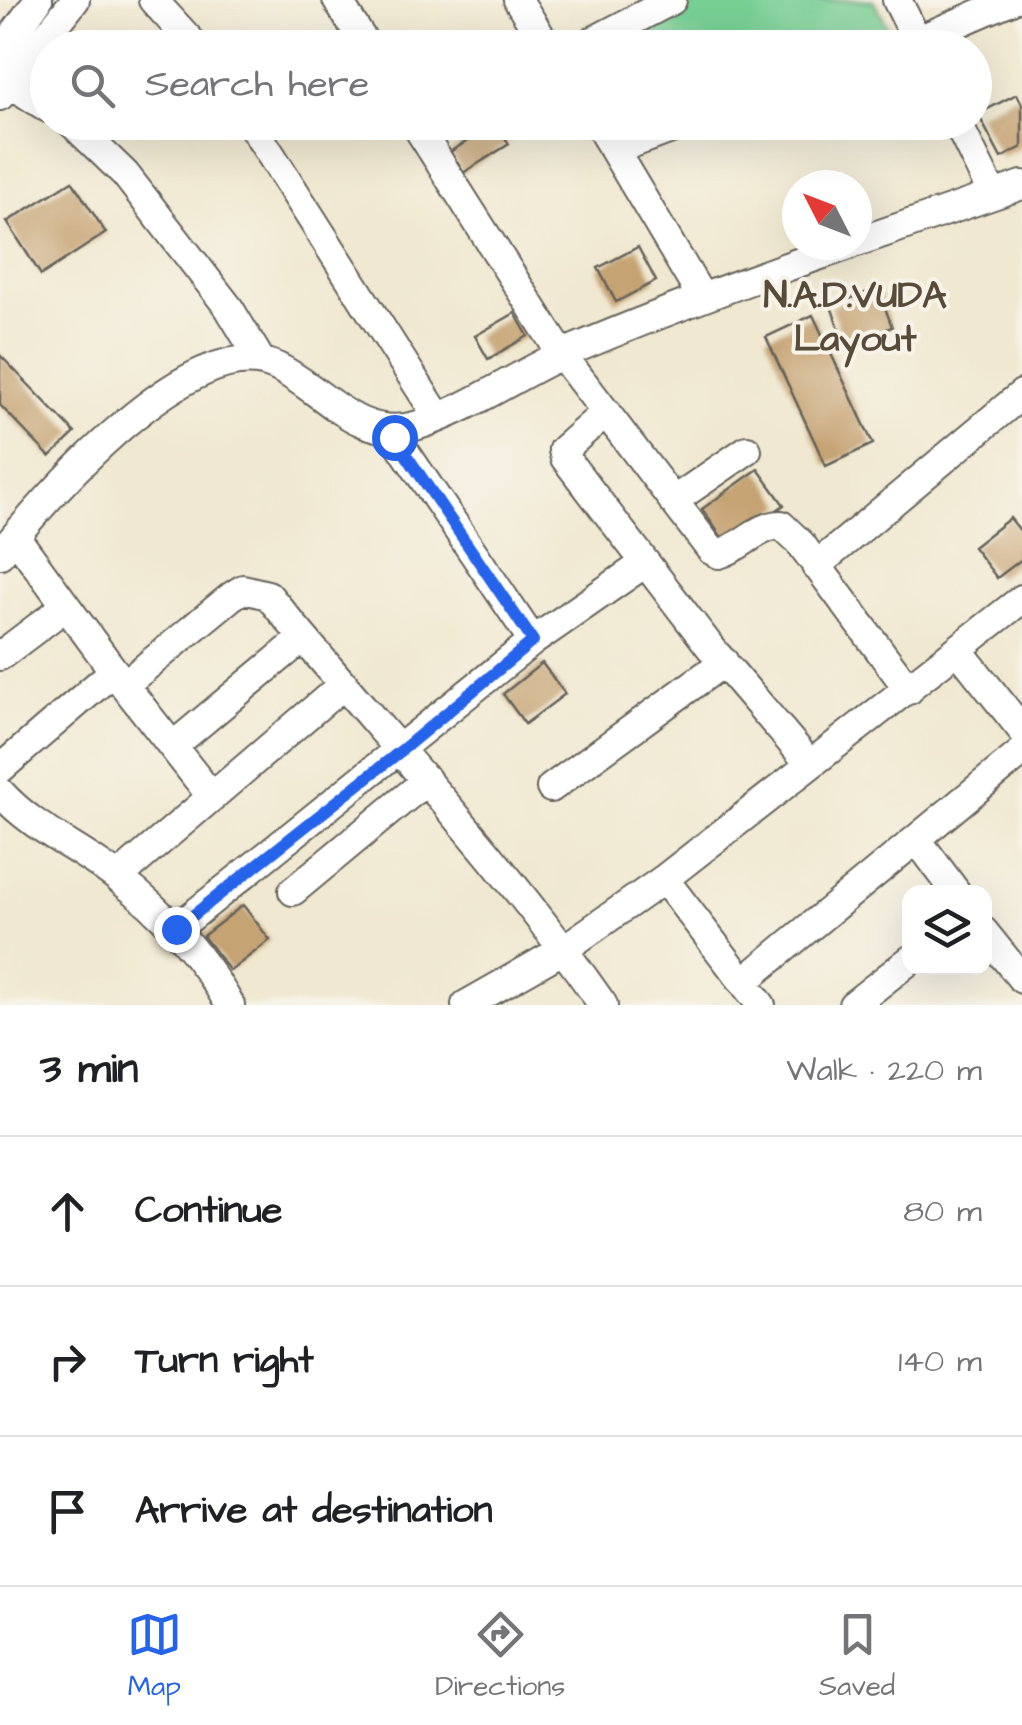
<!DOCTYPE html>
<meta charset="utf-8">
<style>
:root{--surface:#fff;--page:#f2f2f2;--text:#202124;--muted:#757577;--line:#e0e0e0;--accent:#2563eb}
body{margin:0;font-family:"Architects Daughter",sans-serif;background:var(--page);color:var(--text)}
.controls{position:absolute;right:30px;bottom:30px;display:grid;overflow:hidden;border-radius:20px;box-shadow:0 10px 40px #0002}
.controls button{width:90px;height:90px;display:grid;place-items:center;padding:0;border:0;border-bottom:2px solid var(--line);background:var(--surface);color:var(--text);font:50px sans-serif}
.compass{position:absolute;left:782px;top:170px;width:90px;height:90px;border-radius:50%;background:var(--surface);box-shadow:0 10px 40px #0002;rotate:312deg}
.stop{position:absolute;width:30px;height:30px;margin:-22px;border:8px solid #2563eb;border-radius:50%;background:#fff}
.stop.end{background:#2563eb;border-color:#fff;box-shadow:0 2px 10px #0008}
.list{margin:0;padding:0;list-style:none}
h2{display:flex;justify-content:space-between;align-items:center;height:130px;margin:0;padding:0 40px;font-size:42px}
h2 small{font-size:32px;font-weight:400;color:var(--muted)}
.list li{display:grid;grid-template-columns:65px 1fr auto;gap:30px;align-items:center;box-sizing:border-box;height:150px;padding:0 40px;border-top:2px solid var(--line)}
.list b{display:block;font-size:38px;white-space:nowrap}
.list em{font-size:32px;font-style:normal;color:var(--muted)}
.icon{flex:none;width:55px;height:55px;fill:none;stroke:currentColor;stroke-width:2;stroke-linecap:round;stroke-linejoin:round}
.map{position:relative;flex:none;width:1022px;height:1005px;overflow:hidden}
.search{position:absolute;background:var(--surface);box-shadow:0 10px 40px #0002;left:30px;right:30px;top:30px;height:110px;display:flex;align-items:center;gap:25px;box-sizing:border-box;padding:0 35px;border-radius:55px;color:var(--muted);font-size:38px}
.sheet{height:580px;background:var(--surface)}
nav{display:flex;justify-content:space-around;align-items:center;box-sizing:border-box;height:140px;border-top:2px solid var(--line);background:var(--surface);font-size:28px;color:var(--muted)}
nav a{display:grid;justify-items:center;gap:5px}
nav .on{color:var(--accent)}
.map>svg:first-child{display:block}
</style>
<div class="map">
<svg width="1022" height="1005" viewBox="0 0 1022 1005">
<rect width="100%" height="100%" fill="#f7f3e8"/>
<filter id="ink" filterUnits="userSpaceOnUse"><feTurbulence type="fractalNoise" baseFrequency=".01" numOctaves="2"/><feDisplacementMap in="SourceGraphic" scale="20" xChannelSelector="R" yChannelSelector="G"/><feConvolveMatrix kernelMatrix="1 2 1 2 8 2 1 2 1" color-interpolation-filters="sRGB"/></filter>
<filter id="wash" filterUnits="userSpaceOnUse"><feTurbulence type="fractalNoise" baseFrequency=".0048" numOctaves="4" result="noise"/><feDisplacementMap in="SourceGraphic" scale="40" xChannelSelector="R" yChannelSelector="G"/><feGaussianBlur stdDeviation="2.25" result="paint"/><feColorMatrix in="noise" values="0 0 0 0 0 0 0 0 0 0 0 0 0 0 0 0 0 1.4 0 .05"/><feComposite in="paint" operator="in"/></filter>
<g filter="url(#wash)">
<rect width="100%" height="100%" fill="#f0e8d0"/>
<path fill="#77cf94" stroke="#4a7658" stroke-width="2.5" d="M 702,0 L 873,0 L 890,31 L 844,47 L 613,47 Z"/>
<g id="blocks">
<path fill="#c6a373" d="M 1017,94 L 1022,104 L 1022,147 L 1001,158 L 978,114 Z
M 496,123 L 509,144 L 463,173 L 450,152 Z
M 72,181 L 106,233 L 41,275 L 7,222 Z
M 638,247 L 656,281 L 616,302 L 598,268 Z
M 878,288 L 892,327 L 844,344 L 831,306 Z
M 515,313 L 528,336 L 488,359 L 475,336 Z
M 813,315 L 873,444 L 826,466 L 766,337 Z
M 0,355 L 75,433 L 50,457 L 0,405 Z
M 758,469 L 784,505 L 727,545 L 702,509 Z
M 1010,518 L 1022,533 L 1022,559 L 997,578 L 973,547 Z
M 542,663 L 565,694 L 525,724 L 503,694 Z
M 243,905 L 270,940 L 230,971 L 203,936 Z"/>
</g>
</g>
<g filter="url(#ink)">
<use href="#blocks" fill-opacity="0" stroke="#66635b" stroke-width="2.5"/>
<g fill="none" stroke-linecap="round" stroke-linejoin="round">
<g stroke="#66635b" stroke-width="32">
<path id="minor" d="M 153,0 L 197,48
M 337,0 L 368,48
M 518,0 L 548,48
M 897,0 L 921,48
M 580,48 L 672,0
M 900,48 L 1011,0
M 0,54 L 38,0
M 0,77 L 48,108
M 0,96 L 75,0
M 71,122 L 125,174 L 229,308 L 261,361
M 250,122 L 438,417
M 414,122 L 562,355 L 711,550 L 719,554 C 742,547 757,526 781,525 L 801,544 L 909,690
M 597,122 L 614,150 L 690,122
M 957,122 L 993,195
M 614,150 L 701,296
M 857,242 L 1022,185
M 606,412 L 563,450 L 565,458 L 711,648 L 810,764
M 391,431 L 533,641
M 673,501 L 747,450
M 15,536 L 124,685 L 212,797
M 0,554 C 47,497 192,328 275,366 C 323,388 356,442 415,426 C 462,413 519,374 565,353 C 659,313 753,278 849,245
M 816,566 L 1022,394
M 959,651 L 1022,730
M 0,656 L 66,606
M 124,685 L 232,596 L 243,589 L 268,595 C 380,732 503,860 603,1005
M 173,746 L 303,638
M 0,769 L 114,671
M 551,788 L 724,662
M 0,792 C 34,830 79,847 118,878 C 163,912 202,956 230,1005
M 918,841 L 956,892
M 118,877 L 344,684
M 664,879 L 761,1005
M 293,891 L 427,780
M 176,929 L 533,641 L 645,563
M 984,932 L 1022,979
M 743,982 L 1022,752
M 466,1005 L 564,949 L 664,879 L 1022,599
M 853,1005 L 910,960"/>
</g>
<use href="#minor" stroke="#fff" stroke-width="28"/>
</g>
</g>
<g fill="none" stroke-linecap="round" stroke-linejoin="round" filter="url(#ink)">
<path stroke="#2563eb" stroke-width="12" d="M 176,929 L 402,750 L 533,641 L 394,437"/>
</g>
<g text-anchor="middle" dominant-baseline="central" stroke-width="8" stroke-linejoin="round" paint-order="stroke">
<g font-size="38" font-weight="bold" fill="#584b3a" stroke="#f7f3e8">
<text x="855" y="296">N.A.D.VUDA<tspan x="855" dy="44">Layout</tspan></text>
</g>
</g>
</svg>
<div class="controls">
<button><svg class="icon" aria-label="layers" viewBox="0 0 24 24"><path d="M12 4l9 5-9 5-9-5zM3 14l9 5 9-5"/></svg></button>
</div>
<svg class="compass" viewBox="-18 -18 36 36"><path d="M0-13l5 13h-10z" fill="#e53935"/><path d="M0 13l5-13h-10z" fill="#757577"/></svg>
<div class="stop" style="left:394px;top:437px"></div>
<div class="stop end" style="left:176px;top:929px"></div>
<div class="search"><svg class="icon" aria-label="search" viewBox="0 0 24 24"><circle cx="10" cy="10" r="6"/><path d="M15 15l6 6"/></svg>Search here</div>
</div>
<section class="sheet">
<h2>3 min<small>Walk · 220 m</small></h2>
<ul class="list">
<li><svg class="icon" aria-label="ahead" viewBox="0 0 24 24"><path d="M12 20V5M6 11l6-6 6 6"/></svg><div><b>Continue</b></div><em>80 m</em></li>
<li><svg class="icon" aria-label="right" viewBox="0 0 24 24"><path d="M7 20v-9h11M14 6l5 5-5 5"/></svg><div><b>Turn right</b></div><em>140 m</em></li>
<li><svg class="icon" aria-label="arrive" viewBox="0 0 24 24"><path d="M6 21V4h12l-3 4 3 4H6"/></svg><div><b>Arrive at destination</b></div></li>
</ul>
</section>
<nav>
<a class="on"><svg class="icon" aria-label="map" viewBox="0 0 24 24"><path d="M3 6l6-2 6 2 6-2v14l-6 2-6-2-6 2zM9 4v14M15 6v14"/></svg>Map</a>
<a><svg class="icon" aria-label="directions" viewBox="0 0 24 24"><path d="M12 3l9 9-9 9-9-9zM9 14v-3h6M13 9l2 2-2 2"/></svg>Directions</a>
<a><svg class="icon" aria-label="saved" viewBox="0 0 24 24"><path d="M7 4h10v16l-5-4-5 4z"/></svg>Saved</a>
</nav>
